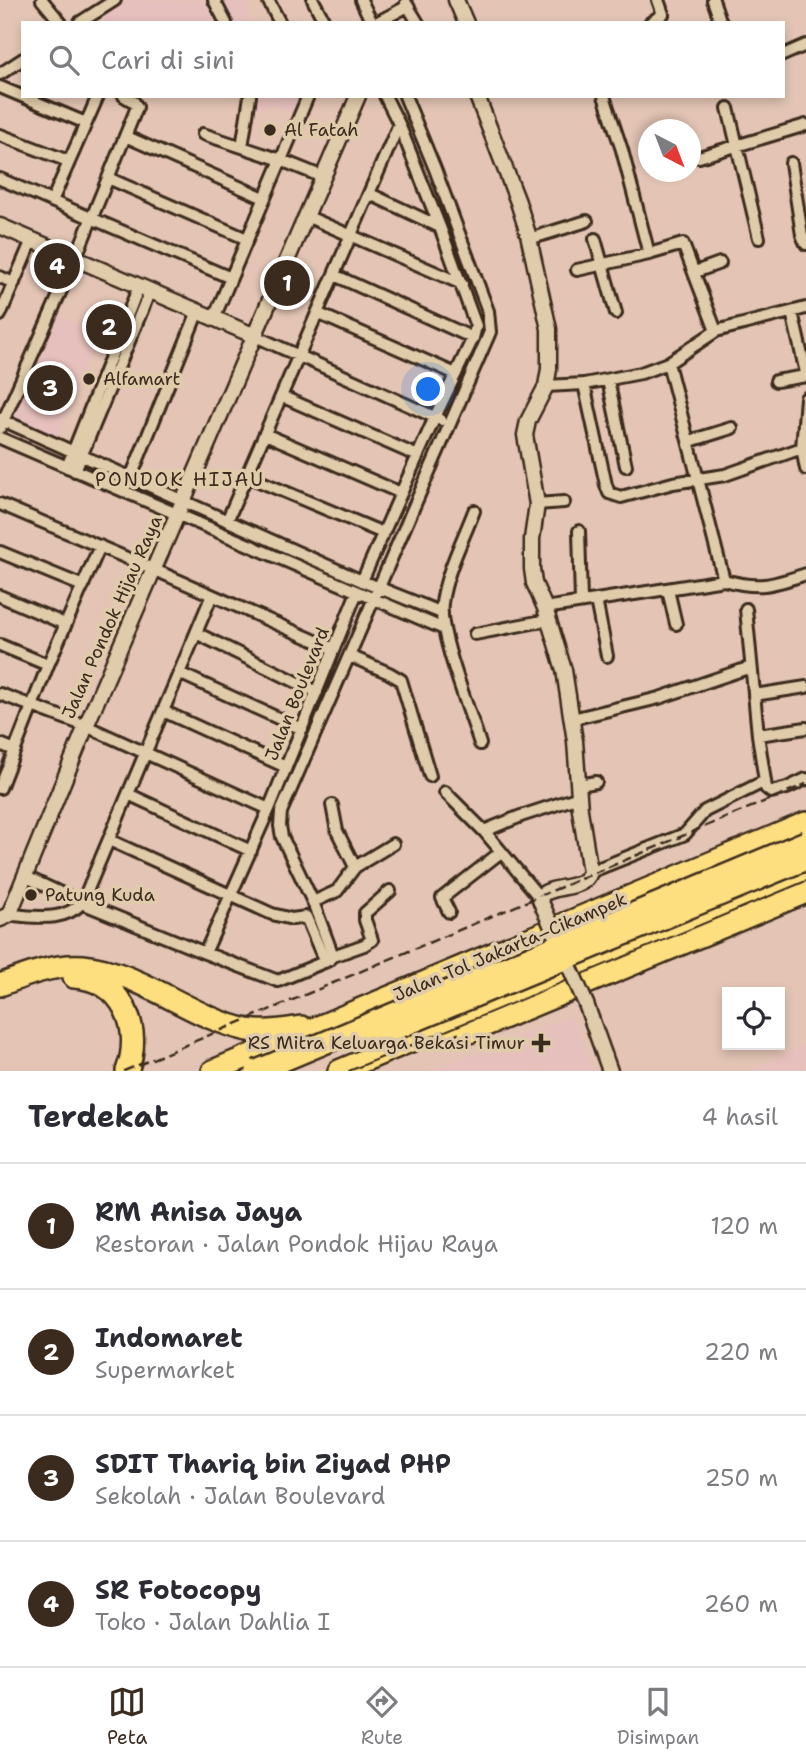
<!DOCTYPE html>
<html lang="id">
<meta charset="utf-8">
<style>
:root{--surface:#fff;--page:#f7f7f7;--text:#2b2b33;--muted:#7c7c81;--line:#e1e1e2;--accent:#3b2a1e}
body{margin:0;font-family:"Shantell Sans",sans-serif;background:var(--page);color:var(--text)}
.controls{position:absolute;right:21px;bottom:21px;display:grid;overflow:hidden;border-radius:0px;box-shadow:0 4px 10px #0003}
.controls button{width:63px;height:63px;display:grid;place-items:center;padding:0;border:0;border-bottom:2px solid var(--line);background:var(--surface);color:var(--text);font:35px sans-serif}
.compass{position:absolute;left:638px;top:119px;width:63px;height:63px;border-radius:50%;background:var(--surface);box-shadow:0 4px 10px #0003;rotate:138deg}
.you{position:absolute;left:429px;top:390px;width:24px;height:24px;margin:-18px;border:5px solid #fff;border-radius:50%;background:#1a73e8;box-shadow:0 0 0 10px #1a73e833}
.badge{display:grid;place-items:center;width:46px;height:46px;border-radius:50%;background:var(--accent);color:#fff;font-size:23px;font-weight:700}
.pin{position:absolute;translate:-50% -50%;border:4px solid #fff;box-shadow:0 2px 7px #0006}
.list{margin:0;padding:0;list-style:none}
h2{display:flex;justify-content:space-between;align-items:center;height:91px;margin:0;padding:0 28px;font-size:30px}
h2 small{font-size:23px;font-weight:400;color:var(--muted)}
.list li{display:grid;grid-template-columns:46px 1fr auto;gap:21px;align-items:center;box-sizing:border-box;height:126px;padding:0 28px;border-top:2px solid var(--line)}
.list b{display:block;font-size:26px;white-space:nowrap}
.list p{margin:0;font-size:23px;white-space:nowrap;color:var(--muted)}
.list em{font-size:23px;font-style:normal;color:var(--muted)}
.icon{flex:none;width:38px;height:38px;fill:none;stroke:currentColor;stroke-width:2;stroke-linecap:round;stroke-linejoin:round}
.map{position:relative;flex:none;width:806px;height:1071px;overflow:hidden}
.search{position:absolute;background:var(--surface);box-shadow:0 4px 10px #0003;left:21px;right:21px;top:21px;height:77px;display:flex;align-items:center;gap:18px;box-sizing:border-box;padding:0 24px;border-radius:0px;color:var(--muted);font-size:26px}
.sheet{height:595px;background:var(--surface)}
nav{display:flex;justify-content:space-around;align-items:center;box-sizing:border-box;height:98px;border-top:2px solid var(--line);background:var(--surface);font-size:19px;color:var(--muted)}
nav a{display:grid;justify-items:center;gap:4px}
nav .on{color:var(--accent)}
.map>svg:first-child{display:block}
</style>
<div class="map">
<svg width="806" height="1071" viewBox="0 0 806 1071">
<rect width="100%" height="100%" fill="#e4c5b5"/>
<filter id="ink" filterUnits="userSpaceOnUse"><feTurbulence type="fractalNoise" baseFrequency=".0143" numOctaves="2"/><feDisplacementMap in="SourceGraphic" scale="14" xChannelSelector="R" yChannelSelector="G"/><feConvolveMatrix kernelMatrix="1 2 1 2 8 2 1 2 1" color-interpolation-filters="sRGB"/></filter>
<g filter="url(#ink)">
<path fill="#e6c0bd" d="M 122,0 L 211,0 L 220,19 L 214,23 L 105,23 L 98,15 Z
M 218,0 L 244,0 L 253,19 L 245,23 L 230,23 Z
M 252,96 L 294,96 L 301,107 L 297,115 L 273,104 L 250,113 Z
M 52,312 L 99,333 L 57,438 L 11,419 Z
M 571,1016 L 593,1071 L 428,1071 Z
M 806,1044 L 806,1071 L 748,1071 Z"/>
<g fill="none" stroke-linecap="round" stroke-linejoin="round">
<g stroke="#3b2a1e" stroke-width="16">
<path id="minor" d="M 42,0 L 61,23
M 214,0 L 226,23
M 268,0 L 280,23
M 313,0 L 325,23
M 361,0 L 372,23
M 713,0 L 721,23
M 406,3 L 418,23
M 79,23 L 115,0
M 376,23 L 408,6
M 650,23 L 663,14 L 658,0
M 783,55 L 806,45
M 0,74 L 23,59
M 0,87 L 86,123
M 604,96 L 622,150 L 649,254 L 683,244 L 716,331
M 728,108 L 759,238
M 203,134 L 281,160 L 323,177
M 0,135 L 68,161
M 125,136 L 264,198
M 242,147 L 250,96
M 699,157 L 806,125
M 791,163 L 802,235 L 806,244
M 108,178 L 247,239
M 0,179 L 231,278
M 370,194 L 440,227
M 52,201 L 98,96
M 306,216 L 462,284
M 529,239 L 587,221
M 595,239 L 616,313
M 577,270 L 649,254
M 695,272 L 720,263
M 334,275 L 473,338
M 0,277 L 14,283
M 792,312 L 806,373
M 317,313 L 456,374
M 0,315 L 32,240
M 214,318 L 308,96
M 255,336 L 441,420
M 668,363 L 724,580
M 608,380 L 626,466
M 776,381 L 806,376
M 584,384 L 606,485 L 609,493 L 621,497 L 673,483 L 725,475 L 802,448
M 546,386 L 584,384 L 641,373 L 668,363 L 716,331 L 806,308
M 281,396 L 418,456
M 806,398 L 802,448 L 806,469
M 0,419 L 362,581 L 442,613
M 0,428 L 75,259 L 137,107 L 134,102 L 124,96
M 265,434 L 401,493
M 0,438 L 444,629
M 690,441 L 732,428
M 67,467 L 139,286
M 75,471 L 150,291
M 247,476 L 383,533
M 131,477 L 198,311
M 0,504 L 155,570 L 334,649
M 537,504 L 564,502
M 474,511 C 463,540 446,572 442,603 C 438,633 470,711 480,744
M 227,521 L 399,124
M 579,531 L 581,601
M 0,552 L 83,586
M 362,581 L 435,417 L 473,338 L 476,326 L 440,227 L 399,124 L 385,96
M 668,590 L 676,624
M 0,596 L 65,624
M 596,600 L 607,656
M 545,608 L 724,580 C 760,590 772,585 806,574
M 746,609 L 758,735 L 766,788 L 771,792 L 787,788 L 806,779
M 196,633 L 317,692
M 475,634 L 548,620
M 0,645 L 48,665
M 350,656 L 389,673 L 401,680 L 430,776
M 179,673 L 302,729
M 0,694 L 86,726 L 269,809
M 754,695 L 806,687
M 163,711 L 286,767
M 572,719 L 659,698 L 751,667
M 758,735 L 806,728
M 0,744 L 15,750
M 579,785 L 596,782
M 0,788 L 48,665 L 100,546
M 445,792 L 484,831 L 539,897
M 128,794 L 251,851
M 332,805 L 337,831 L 355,867
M 484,831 L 521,816 L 579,797
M 109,840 L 272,914 L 292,919 L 306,917 L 325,962
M 590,872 L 685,834 L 705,811 L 765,781
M 24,876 L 82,903 L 205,953 L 269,809 L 357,592
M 313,902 L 337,891 L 355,867 L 393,844
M 449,912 L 442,898 L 501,852
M 9,915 C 35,916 62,923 82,903 L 212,595
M 205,953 L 278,981 L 329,960 L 333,956 L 313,902 L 282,837 L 280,826 L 281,812 L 490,332 L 488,311 L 435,169 L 405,96
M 333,956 L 364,945 L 372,940 L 365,920 L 365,913 L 390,891"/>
</g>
<g stroke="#3b2a1e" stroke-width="19">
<path id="tertiary" d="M 456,0 L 466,23
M 477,96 L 518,202 L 528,234 L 549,329 L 549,369 L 546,386 L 528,421 L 525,435 L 537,504 L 532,539 L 532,569 L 534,583 L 545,608 L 564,670 L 575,741 L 580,810 L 590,872 C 584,892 553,883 539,897 L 541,902
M 0,226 L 255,336
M 0,919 L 9,915 L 86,726 L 358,96
M 586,1004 L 610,1071"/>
</g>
<g stroke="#3b2a1e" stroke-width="26">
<path id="motorway" d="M 74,977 C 124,980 143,1029 127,1071
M 0,985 C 26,975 54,964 83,966 C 142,972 190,1018 248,1030 C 264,1033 284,1030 301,1027
M 469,1032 L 806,892
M 213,1071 L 806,823
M 339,1071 L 806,875"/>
</g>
<use href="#minor" stroke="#e0cbaa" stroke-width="10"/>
<use href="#tertiary" stroke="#e0cbaa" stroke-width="14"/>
<use href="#motorway" stroke="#fddf80" stroke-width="21"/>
<path stroke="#3b2a1e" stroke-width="2" d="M 349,1071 L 806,881"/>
<path stroke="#3b2a1e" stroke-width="2.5" stroke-dasharray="10 5" stroke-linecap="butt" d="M 124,1071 L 806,784"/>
<g stroke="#3b2a1e" stroke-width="19" stroke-linecap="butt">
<path id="tertiary-bridge" d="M 541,902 L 586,1004"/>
</g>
<g stroke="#3b2a1e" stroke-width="26" stroke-linecap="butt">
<path id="motorway-bridge" d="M 368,1040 L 806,859
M 257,1071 L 806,842"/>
</g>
<use href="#tertiary-bridge" stroke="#e0cbaa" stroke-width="14"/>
<use href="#motorway-bridge" stroke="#fddf80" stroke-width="21"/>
</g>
</g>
<g fill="#3b2a1e" stroke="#e0cbaa" stroke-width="2.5">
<circle cx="270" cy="130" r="7"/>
<circle cx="89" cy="379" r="7"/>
<circle cx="31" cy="895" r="7"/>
<path d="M537.5 1032.5h7v7h7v7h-7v7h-7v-7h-7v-7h7z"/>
</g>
<g text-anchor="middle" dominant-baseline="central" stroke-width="7" stroke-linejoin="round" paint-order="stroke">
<g font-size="18" fill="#3b2a1e" stroke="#e0cbaa" text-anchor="start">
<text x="284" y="130">Al Fatah</text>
<text x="103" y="379">Alfamart</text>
<text x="45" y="895">Patung Kuda</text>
<text x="525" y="1043" text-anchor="end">RS Mitra Keluarga Bekasi Timur</text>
</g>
<g font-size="18" fill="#3b2a1e" stroke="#e0cbaa">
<text transform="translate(112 617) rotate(-66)">Jalan Pondok Hijau Raya</text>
<text transform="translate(297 694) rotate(-68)">Jalan Boulevard</text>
<text transform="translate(510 947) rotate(-23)">Jalan Tol Jakarta–Cikampek</text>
</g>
<g font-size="19" letter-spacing="2" fill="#3b2a1e" stroke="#e0cbaa">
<text x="180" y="479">PONDOK HIJAU</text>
</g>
</g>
</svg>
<div class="controls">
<button><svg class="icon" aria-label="locate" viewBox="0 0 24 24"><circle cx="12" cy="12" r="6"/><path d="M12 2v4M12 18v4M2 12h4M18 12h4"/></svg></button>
</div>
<svg class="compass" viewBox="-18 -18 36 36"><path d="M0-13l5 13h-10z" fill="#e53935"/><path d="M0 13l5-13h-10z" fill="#7c7c81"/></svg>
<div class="you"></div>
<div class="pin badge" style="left:287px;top:283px">1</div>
<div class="pin badge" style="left:109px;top:327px">2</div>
<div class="pin badge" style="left:50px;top:388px">3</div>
<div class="pin badge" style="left:57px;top:266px">4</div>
<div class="search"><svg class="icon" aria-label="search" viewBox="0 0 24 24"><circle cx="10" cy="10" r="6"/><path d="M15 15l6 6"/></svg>Cari di sini</div>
</div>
<section class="sheet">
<h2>Terdekat<small>4 hasil</small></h2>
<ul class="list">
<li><span class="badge">1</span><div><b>RM Anisa Jaya</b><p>Restoran · Jalan Pondok Hijau Raya</p></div><em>120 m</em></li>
<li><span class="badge">2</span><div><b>Indomaret</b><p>Supermarket</p></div><em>220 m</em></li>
<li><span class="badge">3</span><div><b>SDIT Thariq bin Ziyad PHP</b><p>Sekolah · Jalan Boulevard</p></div><em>250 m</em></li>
<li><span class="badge">4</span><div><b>SR Fotocopy</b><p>Toko · Jalan Dahlia I</p></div><em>260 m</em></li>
</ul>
</section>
<nav>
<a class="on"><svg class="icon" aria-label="map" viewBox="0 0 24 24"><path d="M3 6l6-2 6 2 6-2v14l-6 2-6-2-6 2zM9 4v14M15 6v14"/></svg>Peta</a>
<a><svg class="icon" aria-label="directions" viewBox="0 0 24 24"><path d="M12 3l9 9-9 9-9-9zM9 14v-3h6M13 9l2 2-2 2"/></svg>Rute</a>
<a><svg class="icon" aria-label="saved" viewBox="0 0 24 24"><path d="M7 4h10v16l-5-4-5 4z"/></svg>Disimpan</a>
</nav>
